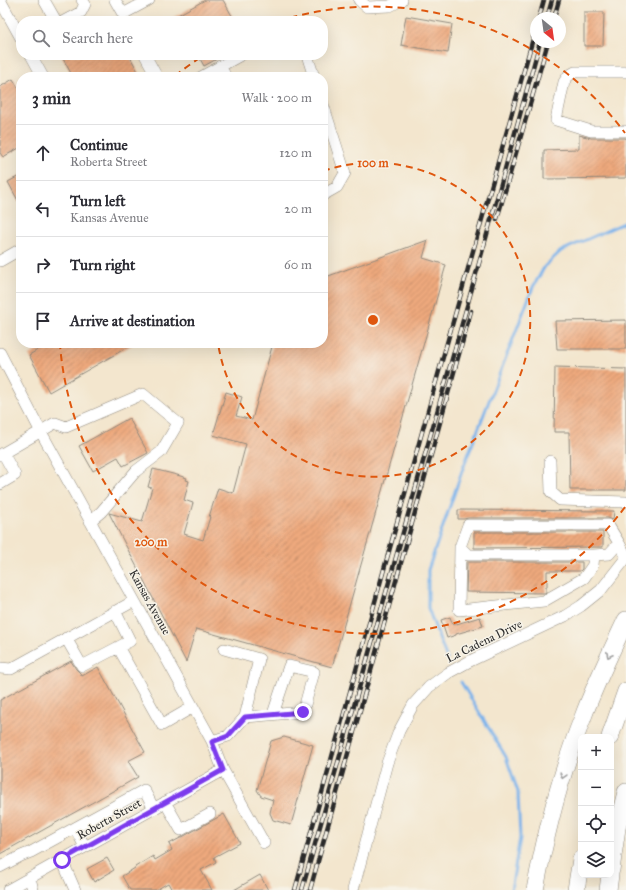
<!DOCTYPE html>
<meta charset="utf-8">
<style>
:root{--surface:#fff;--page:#f2f2f3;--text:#2b2b33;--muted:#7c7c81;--line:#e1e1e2}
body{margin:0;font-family:"IM FELL Great Primer",serif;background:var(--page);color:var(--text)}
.controls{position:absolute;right:12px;bottom:12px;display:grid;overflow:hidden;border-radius:8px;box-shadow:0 4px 16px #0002}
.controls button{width:36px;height:36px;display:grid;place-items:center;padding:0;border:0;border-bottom:1px solid var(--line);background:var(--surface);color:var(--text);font:20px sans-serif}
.compass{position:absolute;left:530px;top:12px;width:36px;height:36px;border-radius:50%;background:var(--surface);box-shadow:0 4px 16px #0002;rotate:151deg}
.stop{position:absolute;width:12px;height:12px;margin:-9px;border:3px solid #7c3aed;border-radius:50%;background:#fff}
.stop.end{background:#7c3aed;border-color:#fff;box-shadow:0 1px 4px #0008}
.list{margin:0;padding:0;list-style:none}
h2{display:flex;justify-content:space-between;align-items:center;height:52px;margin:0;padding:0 16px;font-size:17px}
h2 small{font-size:13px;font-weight:400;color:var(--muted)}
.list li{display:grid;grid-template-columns:26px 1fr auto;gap:12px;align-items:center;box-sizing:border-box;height:56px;padding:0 16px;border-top:1px solid var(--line)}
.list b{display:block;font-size:15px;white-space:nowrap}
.list p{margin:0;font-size:13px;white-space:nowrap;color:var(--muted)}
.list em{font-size:13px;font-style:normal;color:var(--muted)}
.icon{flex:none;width:22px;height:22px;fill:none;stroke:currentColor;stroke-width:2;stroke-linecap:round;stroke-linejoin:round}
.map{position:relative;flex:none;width:626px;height:890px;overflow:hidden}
.search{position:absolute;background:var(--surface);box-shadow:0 4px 16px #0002;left:16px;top:16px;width:312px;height:44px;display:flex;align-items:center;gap:10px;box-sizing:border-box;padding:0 14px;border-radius:16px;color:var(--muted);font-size:15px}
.panel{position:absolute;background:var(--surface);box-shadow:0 4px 16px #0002;left:16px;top:72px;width:312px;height:276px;border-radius:16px}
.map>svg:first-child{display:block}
</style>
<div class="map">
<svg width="626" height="890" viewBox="0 0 626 890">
<defs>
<pattern id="building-hatch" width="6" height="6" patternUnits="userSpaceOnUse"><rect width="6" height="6" fill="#eea97d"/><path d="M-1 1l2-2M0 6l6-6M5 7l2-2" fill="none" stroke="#c18a67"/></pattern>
</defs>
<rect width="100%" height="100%" fill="#f7f3e8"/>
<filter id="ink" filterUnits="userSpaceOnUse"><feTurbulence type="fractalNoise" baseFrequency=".025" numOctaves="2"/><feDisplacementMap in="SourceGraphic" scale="8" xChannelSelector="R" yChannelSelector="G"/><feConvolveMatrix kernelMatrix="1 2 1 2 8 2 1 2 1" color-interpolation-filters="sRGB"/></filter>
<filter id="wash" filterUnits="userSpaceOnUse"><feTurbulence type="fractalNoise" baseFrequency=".012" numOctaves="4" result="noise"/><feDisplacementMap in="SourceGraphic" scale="16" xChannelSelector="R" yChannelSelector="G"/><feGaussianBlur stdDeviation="0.9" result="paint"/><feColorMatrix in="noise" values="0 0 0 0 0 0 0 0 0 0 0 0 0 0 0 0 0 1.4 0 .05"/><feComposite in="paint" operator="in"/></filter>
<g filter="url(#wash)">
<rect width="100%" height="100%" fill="#f3e6ce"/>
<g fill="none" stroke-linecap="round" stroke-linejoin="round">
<path stroke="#7bb3eb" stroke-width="3" d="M 447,659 L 428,608 L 428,570 L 462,471 L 533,287 L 545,266 L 561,251 L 626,222
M 461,682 L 506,757 L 518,792 L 520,838 L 511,890"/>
</g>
<g id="blocks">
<path fill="url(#building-hatch)" d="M 205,0 L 223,0 L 235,21 L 167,21 Z
M 584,12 L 604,12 L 603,46 L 584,46 Z
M 406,16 L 452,24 L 448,53 L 401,45 Z
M 61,55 L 129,55 L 141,77 L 73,77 Z
M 198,55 L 224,55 L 204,66 Z
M 13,79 L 21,93 L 21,147 L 3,157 L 0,153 L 0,87 Z
M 579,135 L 591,138 L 626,138 L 626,178 L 544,179 L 544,150 L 579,149 Z
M 21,175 L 21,206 L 8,182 Z
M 428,240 L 423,258 L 446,265 L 332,667 L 196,629 L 186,662 L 109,513 L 142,522 L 152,488 L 148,487 L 153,469 L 177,475 L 187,478 L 186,480 L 189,481 L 184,500 L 193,503 L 184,534 L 203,540 L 210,517 L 209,517 L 218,488 L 233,493 L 246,444 L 213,435 L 226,392 L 242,397 L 236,416 L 252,420 L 273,343 L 323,343 L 323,278 Z
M 626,320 L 626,349 L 557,349 L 555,321 Z
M 50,343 L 135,343 L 49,392 L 29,355 Z
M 555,367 L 626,369 L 626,490 L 570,490 L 569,432 L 554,432 Z
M 129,418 L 148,453 L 123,466 L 118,457 L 93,471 L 79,446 Z
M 458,510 L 614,511 L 613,520 L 608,518 L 468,518 L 464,519 L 458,519 Z
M 474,532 L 603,532 L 603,547 L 474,548 Z
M 467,562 L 582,562 L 582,569 L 580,571 L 547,571 L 547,587 L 546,587 L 546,592 L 545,593 L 466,592 Z
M 450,617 L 453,625 L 480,617 L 483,626 L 456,634 L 456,635 L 447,638 L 441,620 Z
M 71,661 L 76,669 L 80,673 L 82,676 L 98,667 L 145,752 L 128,761 L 138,777 L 0,854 L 0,700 Z
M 284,737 L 313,745 L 291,825 L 273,820 L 270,813 L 273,800 L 261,796 L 257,790 L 271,741 Z
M 224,814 L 240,843 L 214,857 L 216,862 L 201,870 L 212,890 L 172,890 L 168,883 L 156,890 L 130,890 L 122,876 L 135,868 L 135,867 L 153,856 L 155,860 L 172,850 L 169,844 L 184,836 Z
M 107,858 L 114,870 L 94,882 L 87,869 Z
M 260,875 L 268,890 L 234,890 Z"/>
</g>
</g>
<g filter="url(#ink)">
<use href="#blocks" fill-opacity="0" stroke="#8f887c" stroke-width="1"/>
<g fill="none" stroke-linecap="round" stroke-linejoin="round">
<g stroke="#8f887c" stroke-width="12">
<path id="minor" d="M 0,0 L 21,38
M 44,0 L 56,21
M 115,0 L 123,14 L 149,0
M 359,0 L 367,7 L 390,6 L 402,0
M 64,21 L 81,12 L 85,4 L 82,0
M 31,55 L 43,77
M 145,55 L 157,77
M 307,55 L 314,77
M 220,66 L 226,77
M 626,72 L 575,72 L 568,76 L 564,82 L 556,120 L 591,131 L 626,131
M 201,77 L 241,55
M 323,104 L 345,173 L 337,187 L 323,195
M 0,261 L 21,249
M 0,353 L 41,432 L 212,741 L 223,770 L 264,843
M 0,455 L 55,423 L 66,427 L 143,394 L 178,423 L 161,452 L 136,471 L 101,512 L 90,521
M 550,461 L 551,492 L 560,500 L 626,502
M 0,484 L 15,475 L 3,453
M 619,543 L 609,554 L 594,555 L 468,555 L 460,547 L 468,525 L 608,525 L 619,543 L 626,556
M 460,547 L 459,610 L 544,601 L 584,578 L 593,565 L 594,555
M 66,638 L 82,666 L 130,641 L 115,611
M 118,647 L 162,725 L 193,707
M 0,668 L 11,669 L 134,601
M 245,717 L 303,712 L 314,672 L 289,666 L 273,714
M 212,741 L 228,736 L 245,717 L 259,659 L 224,649
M 165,802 L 181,830 L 210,814
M 75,828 L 85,847
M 62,860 L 75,890
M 0,867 L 21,856 L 31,852 L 144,790 L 154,809
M 30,878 L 33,890
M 8,890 L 223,770
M 353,890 L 387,763 L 399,731 L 413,705 L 429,687 L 448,673 L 470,661 L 565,616 L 581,606 L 601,590 L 626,558"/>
</g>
<g stroke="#8f887c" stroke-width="18">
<path id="highway" d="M 610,737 L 626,691
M 611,870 L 617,828 L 626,792
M 535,890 C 546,832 561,772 583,717 C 595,684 611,652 626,620
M 576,890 L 581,859
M 608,890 L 610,875"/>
</g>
<use href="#minor" stroke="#fff" stroke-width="11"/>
<use href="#highway" stroke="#fff" stroke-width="17"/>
<g stroke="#2b2b2b" stroke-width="4.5">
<path id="rail" d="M 539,18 L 544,0
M 547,18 L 552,0
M 554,18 L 559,0
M 497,219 L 548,42
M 295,890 L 434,389 L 536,28
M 302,890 L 478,267 L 540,42
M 310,890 L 471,311"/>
</g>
<use href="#rail" stroke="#f7f3e8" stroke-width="3" stroke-dasharray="9" stroke-linecap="butt"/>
</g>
<defs><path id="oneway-chevron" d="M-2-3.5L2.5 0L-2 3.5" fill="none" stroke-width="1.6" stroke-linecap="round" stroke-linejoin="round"/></defs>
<g stroke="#a0a0a0">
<use href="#oneway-chevron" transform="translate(609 655) rotate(116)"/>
<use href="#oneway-chevron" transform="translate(563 776) rotate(106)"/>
</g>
</g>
<g fill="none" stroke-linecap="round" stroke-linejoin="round" filter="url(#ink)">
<path stroke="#7c3aed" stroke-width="5" d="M 62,860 L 223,770 L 212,742 L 228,736 L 245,717 L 303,712"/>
</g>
<g fill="none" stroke="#df570e" stroke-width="2" stroke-dasharray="7 5">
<path d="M323 171A157 157 0 1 1 218 343"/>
<path d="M625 507A314 314 0 0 1 60 345M175 76A314 314 0 0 1 204 55M279 21A314 314 0 0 1 625 133"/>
</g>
<g text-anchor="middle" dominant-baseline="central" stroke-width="3" stroke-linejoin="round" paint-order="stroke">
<g font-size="12" fill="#2b2b2b" stroke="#f7f3e8">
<text transform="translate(150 602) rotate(61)">Kansas Avenue</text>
<text transform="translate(484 641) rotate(-26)">La Cadena Drive</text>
<text transform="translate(109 819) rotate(-29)">Roberta Street</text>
</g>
</g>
<circle cx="373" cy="320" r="6" fill="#df570e" stroke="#f7f3e8" stroke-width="2"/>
<g font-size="12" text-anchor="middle" font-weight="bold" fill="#df570e" stroke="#f7f3e8" stroke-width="3" stroke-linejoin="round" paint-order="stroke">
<text x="373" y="167">100 m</text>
<text x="151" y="546">200 m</text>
</g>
</svg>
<div class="controls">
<button>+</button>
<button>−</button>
<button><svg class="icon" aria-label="locate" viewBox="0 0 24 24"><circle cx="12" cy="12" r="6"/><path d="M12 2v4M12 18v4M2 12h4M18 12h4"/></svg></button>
<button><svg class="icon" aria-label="layers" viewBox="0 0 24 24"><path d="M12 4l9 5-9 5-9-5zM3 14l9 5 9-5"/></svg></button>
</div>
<svg class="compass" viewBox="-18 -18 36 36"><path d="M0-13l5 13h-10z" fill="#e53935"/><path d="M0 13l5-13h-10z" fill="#7c7c81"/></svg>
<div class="stop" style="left:62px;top:860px"></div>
<div class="stop end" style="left:303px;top:712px"></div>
<div class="search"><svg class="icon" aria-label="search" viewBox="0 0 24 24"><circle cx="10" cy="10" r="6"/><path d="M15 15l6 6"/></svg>Search here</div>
<section class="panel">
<h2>3 min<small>Walk · 200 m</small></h2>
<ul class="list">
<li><svg class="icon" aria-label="ahead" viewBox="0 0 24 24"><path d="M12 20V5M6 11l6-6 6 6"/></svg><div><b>Continue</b><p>Roberta Street</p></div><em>120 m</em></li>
<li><svg class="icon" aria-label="left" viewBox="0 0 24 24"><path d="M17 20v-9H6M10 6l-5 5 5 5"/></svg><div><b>Turn left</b><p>Kansas Avenue</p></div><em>20 m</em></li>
<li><svg class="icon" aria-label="right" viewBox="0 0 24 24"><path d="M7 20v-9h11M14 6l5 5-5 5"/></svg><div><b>Turn right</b></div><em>60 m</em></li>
<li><svg class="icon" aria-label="arrive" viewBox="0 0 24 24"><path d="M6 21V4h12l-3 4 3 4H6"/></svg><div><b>Arrive at destination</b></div></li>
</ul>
</section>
</div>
